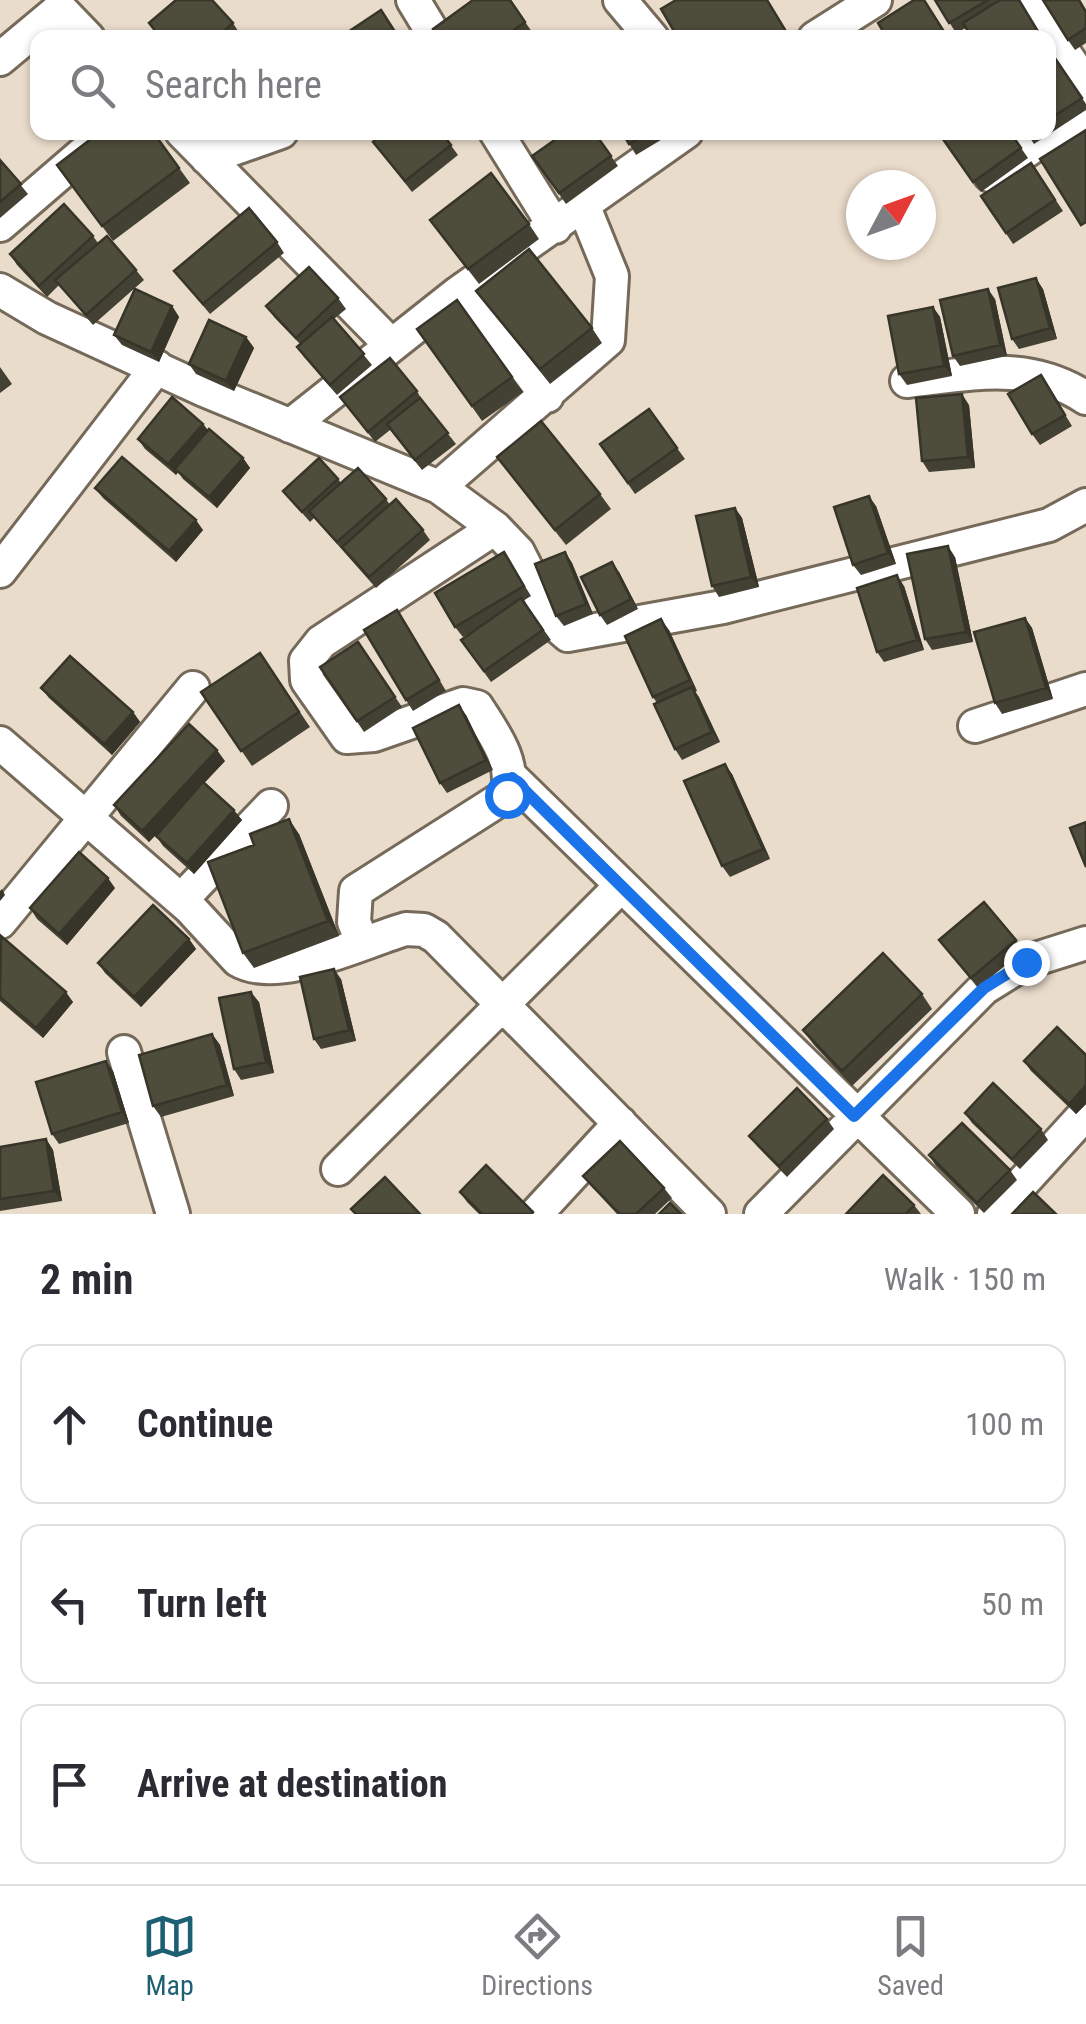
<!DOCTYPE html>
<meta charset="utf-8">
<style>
:root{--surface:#fff;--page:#f2f2f3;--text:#2b2b33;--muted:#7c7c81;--line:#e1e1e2;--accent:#1d6073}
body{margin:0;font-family:"Roboto Condensed",sans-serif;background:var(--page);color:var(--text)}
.compass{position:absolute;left:846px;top:170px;width:90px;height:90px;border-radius:50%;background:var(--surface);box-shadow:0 2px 8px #0004;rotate:49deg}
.stop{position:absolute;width:30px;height:30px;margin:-22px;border:8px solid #1a73e8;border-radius:50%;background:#fff}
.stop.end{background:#1a73e8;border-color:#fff;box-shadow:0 2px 10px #0008}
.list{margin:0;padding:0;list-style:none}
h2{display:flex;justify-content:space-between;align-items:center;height:130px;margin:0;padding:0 40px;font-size:42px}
h2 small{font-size:32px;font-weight:400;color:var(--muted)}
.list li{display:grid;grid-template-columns:65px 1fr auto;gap:30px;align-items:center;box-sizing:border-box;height:160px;margin:0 20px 20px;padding:0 20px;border:2px solid var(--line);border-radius:20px}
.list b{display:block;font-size:38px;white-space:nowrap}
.list em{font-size:32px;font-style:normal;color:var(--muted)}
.icon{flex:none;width:55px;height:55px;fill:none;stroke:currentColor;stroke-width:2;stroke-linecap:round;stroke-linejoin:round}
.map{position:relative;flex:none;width:1086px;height:1214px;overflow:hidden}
.search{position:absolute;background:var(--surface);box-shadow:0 2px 8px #0004;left:30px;right:30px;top:30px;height:110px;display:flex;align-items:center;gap:25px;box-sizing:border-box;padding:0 35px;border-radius:20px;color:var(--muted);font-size:38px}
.sheet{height:670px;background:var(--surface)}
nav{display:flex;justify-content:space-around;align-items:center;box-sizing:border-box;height:140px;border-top:2px solid var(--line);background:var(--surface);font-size:28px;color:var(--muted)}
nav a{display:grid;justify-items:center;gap:5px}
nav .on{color:var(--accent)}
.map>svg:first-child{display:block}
</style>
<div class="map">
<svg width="1086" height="1214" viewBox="0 0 1086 1214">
<rect width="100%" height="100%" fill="#eadccb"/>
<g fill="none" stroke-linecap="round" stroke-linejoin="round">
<g stroke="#756a5a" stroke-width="38">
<path id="minor" d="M 413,0 L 436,38
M 620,0 L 652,38
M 1028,0 L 1086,85
M 815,38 L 875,0
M 0,59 L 60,9 L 88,38
M 182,132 L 391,345
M 496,132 L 555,227
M 207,158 L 281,132
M 990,175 L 1086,111
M 0,225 L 108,132
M 465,288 L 547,396
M 0,290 L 47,318 L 204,390 L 439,487 L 495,528 L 518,552 L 554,623 L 568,635 L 723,607 L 1049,525 L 1086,505
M 907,381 C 972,374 1028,360 1086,398
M 290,426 L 458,293 L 686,132
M 439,487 L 608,340 L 612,276 L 584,207
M 0,571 L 157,367
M 975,726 L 1086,689
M 0,743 L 190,908 L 238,960 C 278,984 361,942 406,929 L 424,930 L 436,937 L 709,1214
M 512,778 L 958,1214
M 181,900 L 271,806
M 0,922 L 193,688
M 362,942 L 354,922 L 356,891 L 507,795 C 516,762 494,734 477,707 L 463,704 L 374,735 L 347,737 L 307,680 L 306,661 L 321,642 L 495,528
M 124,1052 L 173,1214
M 338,1169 L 621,886
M 536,1214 L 620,1123
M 761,1214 L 984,988 L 1026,962 L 1086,943
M 994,1214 L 1086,1113"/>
</g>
<use href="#minor" stroke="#fff" stroke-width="32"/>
</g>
<path fill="#434133" d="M 510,0 L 532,32 L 525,38 L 439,38 Z
M 935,0 L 1020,0 L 956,33 Z
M 1086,10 L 1086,43 L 1075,50 L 1068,40 Z
M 149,23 L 233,23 L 240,34 L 235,38 L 160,38 Z
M 1048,46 L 1086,104 L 1086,110 L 1034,144 L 1026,132 L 1048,132 Z
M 153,132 L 190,183 L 113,241 L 57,165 Z
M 441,132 L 458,155 L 412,192 L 373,142 Z
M 594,132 L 618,166 L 566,204 L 532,156 Z
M 622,132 L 674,132 L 636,155 Z
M 938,132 L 1010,132 L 1028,158 L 981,192 Z
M 0,160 L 28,194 L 0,218 Z
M 1031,163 L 1063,211 L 1013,244 L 981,196 Z
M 430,220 L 529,224 L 539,239 L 479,284 Z
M 93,236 L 98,243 L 136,270 L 144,280 L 93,325 L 59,285 L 47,297 L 17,265 L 10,254 Z
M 277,242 L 284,253 L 210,314 L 174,271 Z
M 1043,289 L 1057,339 L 1019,349 L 1012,339 Z
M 476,291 L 592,328 L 602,343 L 550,384 Z
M 338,298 L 346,309 L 334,319 L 372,365 L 337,395 L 304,357 L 297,347 L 300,344 L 274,317 L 266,306 Z
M 995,299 L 1007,356 L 960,366 L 953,356 Z
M 457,300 L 523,392 L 482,421 L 417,329 Z
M 172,306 L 179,317 L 159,362 L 122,345 L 114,335 Z
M 933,307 L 940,317 L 952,376 L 907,385 L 899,374 Z
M 246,337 L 254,348 L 234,391 L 196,374 L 189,364 Z
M 0,367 L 12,384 L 0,393 Z
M 1041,375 L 1072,426 L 1040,445 L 1032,434 Z
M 417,391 L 423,402 L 456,444 L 422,470 L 390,430 L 375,442 L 340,397 Z
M 969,405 L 975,468 L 929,472 L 922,461 Z
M 203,424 L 208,430 L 243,458 L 250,468 L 217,508 L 183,479 L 178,472 L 176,475 L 145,449 L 138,439 Z
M 600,444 L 677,448 L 685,459 L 635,494 Z
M 497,457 L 600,494 L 611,509 L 566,545 Z
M 338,479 L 341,483 L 386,499 L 390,505 L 423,530 L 430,540 L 376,588 L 314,518 L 310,522 L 283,491 Z
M 95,488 L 203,530 L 176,562 L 103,498 Z
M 876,506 L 896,564 L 861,575 L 853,565 Z
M 735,508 L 742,518 L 759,587 L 719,597 L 712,586 Z
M 504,552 L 531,596 L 523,601 L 551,640 L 491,682 L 461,640 L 480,627 L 463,637 L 455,627 Z
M 565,552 L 572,563 L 593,614 L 564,626 L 556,616 Z
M 955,557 L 973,642 L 932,650 L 925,639 Z
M 619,572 L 638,609 L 607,625 L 600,615 Z
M 904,586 L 924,650 L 884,662 L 877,652 Z
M 1025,618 L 1032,628 L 1053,699 L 1002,714 L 995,703 Z
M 404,620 L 446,691 L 413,711 L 406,700 Z
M 669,630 L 697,691 L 695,692 L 720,742 L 682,760 L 675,749 L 657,703 L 653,697 Z
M 358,642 L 402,707 L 364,732 L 320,667 Z
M 260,653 L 310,727 L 252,766 L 201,692 Z
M 41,688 L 133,712 L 140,722 L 112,755 L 49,698 Z
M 466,715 L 493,770 L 447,793 L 440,783 Z
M 225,761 L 204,783 L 242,820 L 194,874 L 163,846 L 156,836 L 169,821 L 149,842 L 121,816 L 114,805 Z
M 732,774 L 770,859 L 730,877 L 722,866 Z
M 299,834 L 339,936 L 254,968 L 243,953 L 254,845 Z
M 115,888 L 67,945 L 37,919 L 30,908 Z
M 0,938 L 73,1002 L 43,1038 L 0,1001 Z
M 189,939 L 196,949 L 141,1007 L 105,973 L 98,963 Z
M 939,940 L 1016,940 L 1024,950 L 978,988 Z
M 341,979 L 356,1041 L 321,1049 L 314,1039 Z
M 922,994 L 932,1009 L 852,1086 L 814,1045 L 803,1030 Z
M 259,1002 L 274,1073 L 241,1080 L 234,1069 Z
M 212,1034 L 220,1045 L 234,1096 L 161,1117 L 153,1106 Z
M 1086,1055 L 1086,1104 L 1076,1114 L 1031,1071 L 1024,1061 Z
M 113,1071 L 129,1123 L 59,1144 L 52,1134 Z
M 965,1113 L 1041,1129 L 1048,1140 L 1020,1169 L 972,1123 Z
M 827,1119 L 834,1129 L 787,1177 L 757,1146 L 749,1136 Z
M 46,1139 L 53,1150 L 62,1201 L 0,1211 L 0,1147 Z
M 929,1155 L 1010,1170 L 1017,1180 L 984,1213 L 936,1166 Z
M 486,1165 L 534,1214 L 479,1214 L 467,1202 L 460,1192 Z
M 583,1176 L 664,1188 L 672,1198 L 655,1214 L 617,1214 L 591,1186 Z
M 914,1205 L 921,1214 L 846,1214 Z"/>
<path fill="#373529" d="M 1036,278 L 1043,289 L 1057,339 L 1050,328 Z
M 988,289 L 995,299 L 1007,356 L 1000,345 Z
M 172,306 L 179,317 L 159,362 L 151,352 Z
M 933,307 L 940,317 L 952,376 L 944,366 Z
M 246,337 L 254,348 L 234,391 L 226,381 Z
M 962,394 L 969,405 L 975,468 L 968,457 Z
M 203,424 L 210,434 L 175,469 L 178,472 L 176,475 L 168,464 Z
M 243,458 L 250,468 L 217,508 L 209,497 Z
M 869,496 L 876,506 L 896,564 L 888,553 Z
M 735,508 L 742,518 L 759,587 L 751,577 Z
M 196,520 L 203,530 L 176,562 L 169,551 Z
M 948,546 L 955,557 L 973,642 L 966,632 Z
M 565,552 L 572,563 L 593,614 L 586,604 Z
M 612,562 L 619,572 L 638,609 L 631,599 Z
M 897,575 L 904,586 L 924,650 L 917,640 Z
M 1025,618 L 1032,628 L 1053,699 L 1046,688 Z
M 661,619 L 669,630 L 697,691 L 690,680 Z
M 692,687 L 699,697 L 720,742 L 712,732 Z
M 459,705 L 466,715 L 493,770 L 486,760 Z
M 133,712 L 140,722 L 112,755 L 104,744 Z
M 217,750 L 225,761 L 149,842 L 142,831 Z
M 725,764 L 732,774 L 770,859 L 763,849 Z
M 234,810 L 242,820 L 194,874 L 187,863 Z
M 289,819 L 299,834 L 339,936 L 328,921 Z
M 108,878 L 115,888 L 67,945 L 59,934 Z
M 2,889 L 5,895 L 0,901 L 0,891 Z
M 189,939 L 196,949 L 141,1007 L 134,997 Z
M 334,969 L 341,979 L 356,1041 L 349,1030 Z
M 66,992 L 73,1002 L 43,1038 L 36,1028 Z
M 251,992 L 259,1002 L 274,1073 L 266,1062 Z
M 212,1034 L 220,1045 L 234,1096 L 227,1085 Z
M 106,1061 L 113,1071 L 129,1123 L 122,1112 Z
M 1086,1085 L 1086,1104 L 1076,1114 L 1069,1104 Z
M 46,1139 L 53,1150 L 62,1201 L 54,1191 Z"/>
<path fill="#4e4c3b" stroke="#373529" stroke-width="2.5" d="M 176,0 L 212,0 L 233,23 L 216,38 L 161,38 L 149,23 Z
M 473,0 L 510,0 L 525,22 L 503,38 L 439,38 L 433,29 Z
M 676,0 L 767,0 L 790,38 L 678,38 L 661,9 Z
M 914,0 L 924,0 L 948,38 L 887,38 L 878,23 Z
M 935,0 L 988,0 L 949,23 Z
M 1000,0 L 1019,0 L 1042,38 L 972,38 L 963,23 Z
M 1043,0 L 1079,0 L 1086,12 L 1086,28 L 1068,40 Z
M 381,10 L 399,38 L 339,38 Z
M 1048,48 L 1082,98 L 1048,120 Z
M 1086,130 L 1086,222 L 1081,225 L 1040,159 Z
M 100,132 L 153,132 L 179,168 L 102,226 L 57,165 Z
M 385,132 L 441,132 L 451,145 L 405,181 L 373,142 Z
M 566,132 L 594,132 L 611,156 L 559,193 L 532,156 Z
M 622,132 L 649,132 L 629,144 Z
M 938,132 L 1010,132 L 1021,148 L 973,182 Z
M 0,160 L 21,184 L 0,202 Z
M 1031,163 L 1055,200 L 1006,233 L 981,196 Z
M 491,173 L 529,224 L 468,269 L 430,220 Z
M 64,204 L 93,236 L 39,286 L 10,254 Z
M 249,208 L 277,242 L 203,304 L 174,271 Z
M 107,236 L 136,270 L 86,315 L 55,280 Z
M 529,249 L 592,328 L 540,369 L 476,291 Z
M 309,267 L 338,298 L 296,338 L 266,306 Z
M 1036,278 L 1050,328 L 1012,339 L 998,288 Z
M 135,289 L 172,306 L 151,352 L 114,335 Z
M 988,289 L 1000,345 L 953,356 L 940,300 Z
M 457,300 L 512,377 L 472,406 L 417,329 Z
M 933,307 L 944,366 L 899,374 L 888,316 Z
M 332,317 L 364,354 L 330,385 L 297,347 Z
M 209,320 L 246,337 L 226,381 L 189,364 Z
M 390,358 L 417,391 L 368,432 L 340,397 Z
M 1041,375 L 1065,415 L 1032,434 L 1008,394 Z
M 962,394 L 968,457 L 922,461 L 916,398 Z
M 172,397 L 203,424 L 168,464 L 138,439 Z
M 420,398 L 448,433 L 415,460 L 387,424 Z
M 649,409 L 677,448 L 628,483 L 600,444 Z
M 541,421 L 600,494 L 555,530 L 497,457 Z
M 209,429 L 243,458 L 209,497 L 175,469 Z
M 122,457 L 196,520 L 169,551 L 95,488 Z
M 319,458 L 338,479 L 302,512 L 283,491 Z
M 358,468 L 386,499 L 337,542 L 309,511 Z
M 869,496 L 888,553 L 853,565 L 834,507 Z
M 396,499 L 423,530 L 369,577 L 342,547 Z
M 735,508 L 751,577 L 712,586 L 696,516 Z
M 948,546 L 966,632 L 925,639 L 907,554 Z
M 504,552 L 524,586 L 455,627 L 435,593 Z
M 565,552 L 586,604 L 556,616 L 535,564 Z
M 612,562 L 631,599 L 600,615 L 581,577 Z
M 897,575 L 917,640 L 877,652 L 857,588 Z
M 521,598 L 543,630 L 484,671 L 461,640 Z
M 397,610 L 439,680 L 406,700 L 364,630 Z
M 1025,618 L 1046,688 L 995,703 L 974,632 Z
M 661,619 L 690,680 L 653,697 L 625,636 Z
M 358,642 L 395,697 L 357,721 L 320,667 Z
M 260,653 L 299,712 L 241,751 L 201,692 Z
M 70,656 L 133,712 L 104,744 L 41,688 Z
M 692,687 L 712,732 L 675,749 L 654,704 Z
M 459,705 L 486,760 L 440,783 L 413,728 Z
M 189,724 L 217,750 L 142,831 L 114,805 Z
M 725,764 L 763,849 L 722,866 L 684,781 Z
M 203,782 L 234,810 L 187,863 L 156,836 Z
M 289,819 L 328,921 L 243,953 L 208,862 L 254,845 L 250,834 Z
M 1086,822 L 1086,867 L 1070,828 Z
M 79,852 L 108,878 L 59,934 L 30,908 Z
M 984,902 L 1016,940 L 971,978 L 939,940 Z
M 153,905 L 189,939 L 134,997 L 98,963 Z
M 1,936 L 66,992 L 36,1028 L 0,997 Z
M 883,953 L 922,994 L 842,1071 L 803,1030 Z
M 334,969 L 349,1030 L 314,1039 L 300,977 Z
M 251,992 L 266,1062 L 234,1069 L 219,998 Z
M 1057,1027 L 1086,1055 L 1086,1085 L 1069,1104 L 1024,1061 Z
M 212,1034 L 227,1085 L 153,1106 L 139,1055 Z
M 106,1061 L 122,1112 L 52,1134 L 36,1082 Z
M 993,1083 L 1041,1129 L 1012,1159 L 965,1113 Z
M 797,1088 L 827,1119 L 779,1166 L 749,1136 Z
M 962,1123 L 1010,1170 L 977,1203 L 929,1155 Z
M 46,1139 L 54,1191 L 0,1199 L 0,1147 Z
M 620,1141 L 664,1188 L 636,1214 L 620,1214 L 583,1176 Z
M 486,1165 L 533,1212 L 531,1214 L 482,1214 L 460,1192 Z
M 883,1175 L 914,1205 L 906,1214 L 846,1214 Z
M 385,1177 L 420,1214 L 356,1214 L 351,1209 Z
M 1033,1192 L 1056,1214 L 1012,1214 Z
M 670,1203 L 681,1214 L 659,1214 Z"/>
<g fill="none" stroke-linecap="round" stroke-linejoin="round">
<path stroke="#1a73e8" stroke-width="12" d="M 507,795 L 512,778 L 854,1116 L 984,988 L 1026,962"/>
</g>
</svg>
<svg class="compass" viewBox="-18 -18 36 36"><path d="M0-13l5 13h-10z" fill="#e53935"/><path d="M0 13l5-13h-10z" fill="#7c7c81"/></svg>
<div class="stop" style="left:507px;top:795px"></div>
<div class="stop end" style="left:1026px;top:962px"></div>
<div class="search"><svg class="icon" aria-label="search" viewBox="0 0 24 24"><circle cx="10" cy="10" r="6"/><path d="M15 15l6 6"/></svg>Search here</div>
</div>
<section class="sheet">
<h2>2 min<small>Walk · 150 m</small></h2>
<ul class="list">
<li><svg class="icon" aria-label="ahead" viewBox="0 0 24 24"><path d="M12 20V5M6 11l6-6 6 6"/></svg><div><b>Continue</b></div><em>100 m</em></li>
<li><svg class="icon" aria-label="left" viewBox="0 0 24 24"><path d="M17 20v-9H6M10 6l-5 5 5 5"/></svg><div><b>Turn left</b></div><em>50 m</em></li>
<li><svg class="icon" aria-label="arrive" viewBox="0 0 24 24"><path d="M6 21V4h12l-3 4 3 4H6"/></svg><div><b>Arrive at destination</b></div></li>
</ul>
</section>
<nav>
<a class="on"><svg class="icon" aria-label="map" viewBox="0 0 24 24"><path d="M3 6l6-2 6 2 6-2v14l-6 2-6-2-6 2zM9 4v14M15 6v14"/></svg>Map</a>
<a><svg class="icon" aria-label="directions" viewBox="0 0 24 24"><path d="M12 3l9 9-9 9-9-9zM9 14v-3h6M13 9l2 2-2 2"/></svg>Directions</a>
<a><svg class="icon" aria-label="saved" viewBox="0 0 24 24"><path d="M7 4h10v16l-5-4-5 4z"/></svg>Saved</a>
</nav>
